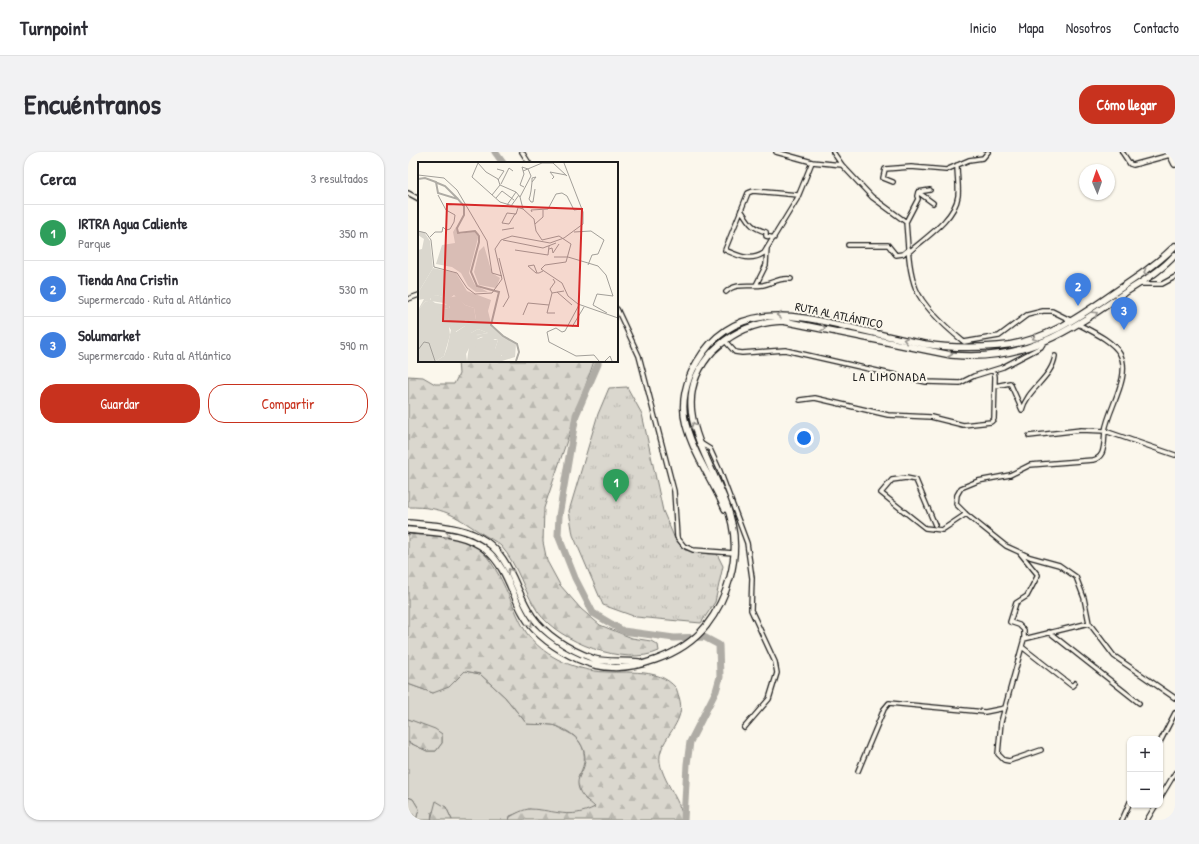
<!DOCTYPE html>
<html lang="es">
<meta charset="utf-8">
<style>
:root{--surface:#fff;--page:#f2f2f3;--text:#2b2b33;--muted:#7c7c81;--line:#e1e1e2;--accent:#c8321e}
body{margin:0;font-family:"Patrick Hand",sans-serif;background:var(--page);color:var(--text)}
.controls{position:absolute;right:12px;bottom:12px;display:grid;overflow:hidden;border-radius:8px;box-shadow:0 1px 3px #0004}
.controls button{width:36px;height:36px;display:grid;place-items:center;padding:0;border:0;border-bottom:1px solid var(--line);background:var(--surface);color:var(--text);font:20px sans-serif}
.compass{position:absolute;left:671px;top:12px;width:36px;height:36px;border-radius:50%;background:var(--surface);box-shadow:0 1px 3px #0004;rotate:358deg}
.you{position:absolute;left:396px;top:286px;width:14px;height:14px;margin:-10px;border:3px solid #fff;border-radius:50%;background:#1a73e8;box-shadow:0 0 0 6px #1a73e833}
.badge{display:grid;place-items:center;width:26px;height:26px;border-radius:50%;background:var(--accent);color:#fff;font-size:13px;font-weight:700}
.pin{position:absolute;translate:-50% -33px;filter:drop-shadow(0 1px 2px #0008)}
.pin::after{content:'';position:absolute;top:21px;width:14px;height:12px;background:inherit;clip-path:polygon(0 0,100% 0,50% 100%)}
.list{margin:0;padding:0;list-style:none}
h2{display:flex;justify-content:space-between;align-items:center;height:52px;margin:0;padding:0 16px;font-size:17px}
h2 small{font-size:13px;font-weight:400;color:var(--muted)}
.list li{display:grid;grid-template-columns:26px 1fr auto;gap:12px;align-items:center;box-sizing:border-box;height:56px;padding:0 16px;border-top:1px solid var(--line)}
.list b{display:block;font-size:15px;white-space:nowrap}
.list p{margin:0;font-size:13px;white-space:nowrap;color:var(--muted)}
.list em{font-size:13px;font-style:normal;color:var(--muted)}
.actions{display:flex;gap:8px;padding:12px 16px}
.actions a{flex:1;padding:9px 0;border:1px solid var(--accent);border-radius:16px;text-align:center;font-size:14px;color:var(--accent)}
.actions .main{background:var(--accent);color:#fff}
.map{position:relative;flex:none;width:767px;height:668px;overflow:hidden;border-radius:16px}
header{display:flex;align-items:center;gap:24px;box-sizing:border-box;height:56px;padding:0 20px;background:var(--surface);border-bottom:1px solid var(--line)}
header strong{font-size:19px}
nav{display:flex;gap:22px;margin-inline-start:auto;font-size:14px}
.intro{display:flex;align-items:center;justify-content:space-between;box-sizing:border-box;height:96px;padding:0 24px}
h1{margin:0;font-size:28px}
.button{padding:10px 18px;border-radius:16px;background:var(--accent);color:#fff;font-size:14px;font-weight:700}
main{display:flex;gap:24px;padding:0 24px}
aside{flex:1;background:var(--surface);border-radius:16px;box-shadow:0 1px 3px #0004}
.map>svg:first-child{display:block}
</style>
<header>
<strong>Turnpoint</strong>
<nav><a>Inicio</a><a>Mapa</a><a>Nosotros</a><a>Contacto</a></nav>
</header>
<div class="intro"><h1>Encuéntranos</h1><a class="button">Cómo llegar</a></div>
<main>
<aside>
<h2>Cerca<small>3 resultados</small></h2>
<ul class="list">
<li><span class="badge" style="background:#2e9e5b">1</span><div><b>IRTRA Agua Caliente</b><p>Parque</p></div><em>350 m</em></li>
<li><span class="badge" style="background:#3f7fe0">2</span><div><b>Tienda Ana Cristin</b><p>Supermercado · Ruta al Atlántico</p></div><em>530 m</em></li>
<li><span class="badge" style="background:#3f7fe0">3</span><div><b>Solumarket</b><p>Supermercado · Ruta al Atlántico</p></div><em>590 m</em></li>
</ul>
<div class="actions"><a class="main">Guardar</a><a>Compartir</a></div>
</aside>
<div class="map">
<svg width="767" height="668" viewBox="0 0 767 668">
<defs>
<pattern id="forest-firs" width="22" height="20" patternUnits="userSpaceOnUse"><rect width="22" height="20" fill="#dad7ce"/><path d="M5 1l3.5 6h-7zM16 11l3.5 6h-7z" fill="#bab8b0"/></pattern>
<pattern id="park-tufts" width="24" height="20" patternUnits="userSpaceOnUse"><rect width="24" height="20" fill="#dad7ce"/><path d="M3 7l-1-3M5 7V3M7 7l1-3M15 17l-1-3M17 17v-4M19 17l1-3" fill="none" stroke="#bab8b0"/></pattern>
</defs>
<rect width="100%" height="100%" fill="#fbf7ec"/>
<filter id="ink" filterUnits="userSpaceOnUse"><feTurbulence type="fractalNoise" baseFrequency=".025" numOctaves="2"/><feDisplacementMap in="SourceGraphic" scale="8" xChannelSelector="R" yChannelSelector="G"/><feConvolveMatrix kernelMatrix="1 2 1 2 8 2 1 2 1" color-interpolation-filters="sRGB"/></filter>
<g filter="url(#ink)">
<path fill="#dad7ce" stroke="#7b7a75" d="M 57,519 L 72,522 L 97,545 L 119,572 C 128,573 136,572 144,573 C 148,573 152,576 155,578 C 177,587 182,606 170,625 L 177,647 L 188,654 L 175,663 L 150,663 L 121,657 L 102,664 L 101,668 L 44,668 L 38,655 L 24,660 L 23,668 L 8,668 L 11,657 L 5,647 L 0,645 L 0,590 L 19,599 L 28,599 L 34,591 L 34,582 L 0,567 L 0,532 L 25,541 Z"/>
<path fill="url(#forest-firs)" stroke="#7b7a75" d="M 50,209 L 186,209 L 136,356 L 135,390 L 139,409 L 152,433 L 173,457 L 192,473 L 224,486 L 243,489 L 250,493 L 251,499 C 217,515 151,490 130,460 C 116,440 110,413 93,394 C 88,389 79,385 73,381 C 44,362 36,355 0,355 L 0,224 L 15,225 L 27,232 L 46,232 L 51,222 Z
M 0,382 C 19,384 42,383 60,390 C 90,402 102,454 118,480 C 125,490 134,498 144,504 C 157,512 173,517 187,519 C 212,523 249,513 268,536 C 269,538 270,542 271,545 C 279,569 256,582 252,603 C 249,623 274,648 275,668 L 101,668 L 102,665 C 107,662 116,657 122,657 C 148,658 161,668 187,655 C 181,649 174,646 171,637 C 168,628 172,624 175,617 C 180,605 175,591 166,584 C 160,579 151,574 144,573 C 136,572 128,573 119,572 L 97,545 L 72,522 L 57,519 L 41,535 L 25,541 L 0,532 Z
M 0,567 L 27,577 L 34,582 L 34,591 L 28,599 L 19,599 L 0,590 Z
M 0,645 L 5,647 L 11,657 L 8,668 L 0,668 Z
M 28,649 L 38,655 L 44,668 L 23,668 Z"/>
<path fill="url(#park-tufts)" stroke="#7b7a75" d="M 219,235 L 234,262 L 255,359 L 267,387 L 277,398 L 300,402 L 309,402 L 315,414 L 307,450 L 293,471 L 228,465 L 195,453 L 165,383 L 161,359 L 190,262 L 201,236 Z"/>
<g fill="none" stroke-linecap="round" stroke-linejoin="round">
<path stroke="#afaca5" stroke-width="7" d="M 87,0 L 95,11
M 190,209 L 190,212 L 168,263 L 151,364 L 150,383 L 167,426 L 185,461 L 215,479 L 266,486 L 296,485 L 311,493 L 312,525 L 308,539 L 282,590 L 279,612 L 276,668"/>
<g stroke="#1c1c1c" stroke-width="6">
<path id="minor" d="M 114,0 L 121,11
M 368,0 L 404,10 L 434,13 L 464,45 L 498,70 C 500,91 500,117 508,137 C 516,156 540,177 556,190 L 591,184 L 619,163 L 635,159 L 644,159 L 664,169
M 425,0 L 434,13
M 714,0 L 722,12 L 725,13 L 762,3
M 485,30 L 475,26 L 477,17 L 503,15 L 538,18 L 561,8 L 575,6 L 580,0
M 510,40 L 525,51
M 0,41 L 11,47
M 390,43 L 345,39 L 340,41 L 317,98 C 331,104 342,110 356,101 L 389,47 C 394,35 399,23 404,10
M 333,58 C 342,71 342,75 358,80 L 358,84 L 366,86
M 498,70 L 510,47 L 509,44 L 510,40 L 522,38
M 440,93 L 480,93 L 488,103 L 495,102 L 501,97
M 501,100 C 517,86 547,67 550,44 C 551,35 549,23 549,13
M 730,132 L 754,132 L 767,125
M 348,133 L 358,113 L 359,96
M 318,140 C 328,130 342,135 355,133 C 365,131 372,125 383,127
M 0,147 L 11,143
M 209,157 L 231,204 L 266,339 L 269,385 L 276,394 L 285,398 L 326,401
M 670,172 C 683,179 705,189 712,202 C 724,224 700,257 697,279 C 696,287 697,293 694,301 C 692,305 690,307 685,308 L 622,313 L 602,323 L 570,329 L 553,336 L 549,343 L 548,352 L 558,362 L 598,394 L 622,405 L 651,413 L 668,425 L 676,446 L 681,471 L 706,504 L 767,546
M 317,189 L 327,200 L 334,201 L 377,198 L 518,230 L 552,231 L 566,224 L 595,215 L 633,195 L 636,190
M 587,234 L 602,231 L 614,258 C 619,237 644,226 647,204
M 392,248 L 407,246 L 480,263 L 523,265 L 555,273 L 583,270 L 586,267 L 587,225 L 586,218
M 621,284 L 673,278 L 697,279 L 767,303
M 294,292 L 302,297 L 312,319 L 339,391 L 344,426 L 343,458 L 367,510 L 369,521 L 361,547 L 336,576
M 527,373 L 508,328 L 498,326 L 484,328 L 473,341 L 517,376 L 534,378 L 558,362
M 612,401 L 630,423 L 619,444 L 608,451 L 602,470 L 611,473 L 616,478 L 616,487 L 593,570 L 590,602 L 596,608 L 601,609 L 633,598
M 641,480 L 731,551
M 616,487 L 681,471
M 614,495 L 664,534 L 667,531
M 752,590 L 767,561
M 450,619 L 476,557 L 481,551 L 577,560 L 597,556
M 752,646 L 767,621
M 714,668 L 722,650
M 739,668 L 748,653"/>
</g>
<g stroke="#1c1c1c" stroke-width="8">
<path id="highway" d="M 761,0 L 767,12
M 317,357 C 305,329 286,303 278,273 C 272,251 278,228 289,210 C 324,150 383,161 440,175 C 466,181 491,187 517,192 C 541,196 566,196 590,194 C 635,191 671,165 707,140 C 728,126 749,112 767,94
M 0,371 C 22,373 51,374 71,385 C 102,401 106,437 124,464 C 139,485 162,498 186,507 C 200,511 216,508 231,510
M 0,378 C 26,381 57,380 78,398 C 103,418 105,455 126,477 C 141,493 166,508 187,513 C 224,522 275,503 298,474 C 319,447 332,407 324,372 C 312,313 251,257 305,199 C 325,179 348,170 375,169 L 543,203 C 617,210 660,180 718,140 C 735,129 754,118 767,103"/>
</g>
<use href="#minor" stroke="#fbf7ec" stroke-width="3.5"/>
<use href="#highway" stroke="#fbf7ec" stroke-width="5.5"/>
</g>
<defs><path id="oneway-chevron" d="M-2-3.5L2.5 0L-2 3.5" fill="none" stroke-width="1.6" stroke-linecap="round" stroke-linejoin="round"/></defs>
<g stroke="#97948e">
<use href="#oneway-chevron" transform="translate(738 120) rotate(146)"/>
<use href="#oneway-chevron" transform="translate(687 162) rotate(-34)"/>
<use href="#oneway-chevron" transform="translate(371 163) rotate(-179)"/>
<use href="#oneway-chevron" transform="translate(415 176) rotate(10)"/>
<use href="#oneway-chevron" transform="translate(627 186) rotate(160)"/>
<use href="#oneway-chevron" transform="translate(498 188) rotate(-168)"/>
<use href="#oneway-chevron" transform="translate(542 202) rotate(7)"/>
<use href="#oneway-chevron" transform="translate(286 273) rotate(-105)"/>
<use href="#oneway-chevron" transform="translate(39 383) rotate(8)"/>
<use href="#oneway-chevron" transform="translate(102 419) rotate(-117)"/>
<use href="#oneway-chevron" transform="translate(122 472) rotate(54)"/>
</g>
</g>
<g text-anchor="middle" dominant-baseline="central" stroke-width="4" stroke-linejoin="round" paint-order="stroke">
<g font-size="12" fill="#1c1c1c" stroke="#fbf7ec">
<text transform="translate(431 163) rotate(12)">RUTA AL ATLÁNTICO</text>
</g>
<g font-size="13" letter-spacing="1" fill="#1c1c1c" stroke="#fbf7ec">
<text x="482" y="224">LA LIMONADA</text>
</g>
</g>
<g transform="translate(10 10)">
<rect width="200" height="200" fill="#fbf7ec"/>
<path d="M 0,69 L 6,70 L 12,79 L 15,106 L 0,131 L 0,88 L 4,87 L 6,77 L 0,73 ZM 18,133 L 29,136 L 39,134 L 47,143 L 56,146 L 58,158 L 47,158 L 47,164 L 37,170 L 30,156 L 32,173 L 26,194 L 18,199 L 0,199 L 0,148 L 8,139 L 29,147 L 32,145 L 26,141 L 13,139 L 13,135 ZM 60,167 L 70,171 L 58,173 L 65,174 L 59,177 L 58,186 L 74,178 L 80,178 L 77,187 L 85,195 L 84,199 L 49,199 L 53,171 Z" fill="#dad7ce"/>
<path d="M 38,65 L 42,72 L 58,69 L 61,72 L 51,111 L 57,123 L 70,130 L 58,130 L 50,124 L 43,111 L 34,105 L 18,102 L 24,83 L 37,81 L 35,70 ZM 15,106 L 38,111 L 49,129 L 73,138 L 70,149 L 74,165 L 98,182 L 97,195 L 84,199 L 84,193 L 79,195 L 76,190 L 80,178 L 77,177 L 72,180 L 69,192 L 58,192 L 57,178 L 65,175 L 58,173 L 70,171 L 60,167 L 53,171 L 54,180 L 48,192 L 49,199 L 18,199 L 26,194 L 29,186 L 33,168 L 29,162 L 30,156 L 38,170 L 47,164 L 43,159 L 58,157 L 56,146 L 47,143 L 36,133 L 31,137 L 18,133 L 12,137 L 17,141 L 31,143 L 31,147 L 19,145 L 8,139 L 0,148 L 6,137 L 0,138 L 0,131 ZM 20,152 L 26,155 L 27,159 L 22,163 L 15,162 Z" fill="#dad7ce"/>
<path d="M 66,84 L 74,111 L 82,116 L 78,126 L 61,123 L 56,110 L 61,89 Z" fill="#dad7ce"/>
<path fill="none" stroke="#afaca5" stroke-width="2" d="M 0,17 L 7,16 L 18,20 L 20,31 L 40,37 L 46,44 L 46,53 L 39,66 L 40,71 L 57,69 L 61,74 L 61,80 L 53,110 L 59,124 L 81,130 L 73,163 L 85,174 L 99,182 L 101,190 L 98,199M 17,20 L 27,24 L 40,37"/>
<path fill="none" stroke="#a29f99" stroke-width="1" d="M 60,1 L 54,15 L 82,40 L 105,47 L 116,57 L 118,69 L 124,78 L 141,74 L 153,82 L 148,100 L 127,103 L 123,107 L 144,121 L 150,134 L 160,142 L 200,156M 60,1 L 68,10 L 80,17 L 82,23 L 98,30 L 102,35M 104,5 L 110,7 L 113,14 L 102,35 L 105,47M 104,5 L 106,12 L 102,23 L 106,25M 79,7 L 86,9 L 80,18M 105,9 L 124,1 L 135,1 L 149,14M 0,13 L 26,16 L 39,28 L 69,79 L 74,111 L 84,114M 134,17 L 136,15 L 132,10 L 148,13M 114,20 L 118,15 L 114,16 L 114,20 L 113,29 L 112,34 L 111,37 L 113,40 L 115,40 L 117,27M 83,22 L 91,6 L 95,9M 74,33 L 82,23M 78,36 L 84,29 L 96,38M 89,43 L 98,30M 93,44 L 101,33M 114,50 L 113,48 L 130,47 L 138,32 L 144,31 L 149,34 L 156,48 L 163,47M 98,52 L 89,51 L 84,61 L 91,62 L 97,52 L 98,52 L 100,46M 117,62 L 125,55 L 125,48M 84,68 L 96,66M 0,69 L 8,71 L 13,78 L 16,105 L 39,111 L 49,126 L 57,132 L 74,131 L 84,117 L 77,87 L 83,78 L 94,74 L 132,81 L 146,76 L 165,62 L 165,50 L 146,1M 156,70 L 173,69 L 186,78 L 180,92 L 174,93 L 170,103M 12,75 L 17,70 L 24,70 L 25,65 L 28,68 L 32,67 L 36,60 L 37,53 L 28,48 L 20,33M 85,78 L 125,86 L 138,81M 131,87 L 134,86 L 135,91 L 141,82M 97,88 L 130,93 L 131,84M 136,95 L 150,95 L 180,104 L 188,113 L 195,134 L 179,132 L 175,143 L 189,151M 81,96 L 91,135 L 85,145M 119,111 L 116,103 L 110,104 L 118,111 L 121,111 L 125,109M 135,117 L 137,120 L 132,127 L 134,131 L 129,151 L 137,151M 139,130 L 154,143M 134,131 L 146,129M 161,143 L 147,169 L 144,170 L 138,166 L 129,170 L 131,180 L 158,194 L 176,193 L 181,199M 105,153 L 110,141 L 131,143M 154,165 L 166,145M 0,188 L 6,180 L 11,181 L 17,199M 187,199 L 192,194 L 194,199"/>
<path fill="#d62828" fill-opacity="0.15" stroke="#d62828" stroke-width="2" d="M 29,42 L 164,47 L 160,164 L 25,159 Z"/>
<rect width="200" height="200" fill="none" stroke="#1c1c1c" stroke-width="2"/>
</g>
</svg>
<div class="controls">
<button>+</button>
<button>−</button>
</div>
<svg class="compass" viewBox="-18 -18 36 36"><path d="M0-13l5 13h-10z" fill="#e53935"/><path d="M0 13l5-13h-10z" fill="#7c7c81"/></svg>
<div class="you"></div>
<div class="pin badge" style="left:208px;top:350px;background:#2e9e5b">1</div>
<div class="pin badge" style="left:670px;top:154px;background:#3f7fe0">2</div>
<div class="pin badge" style="left:716px;top:178px;background:#3f7fe0">3</div>
</div>
</main>
